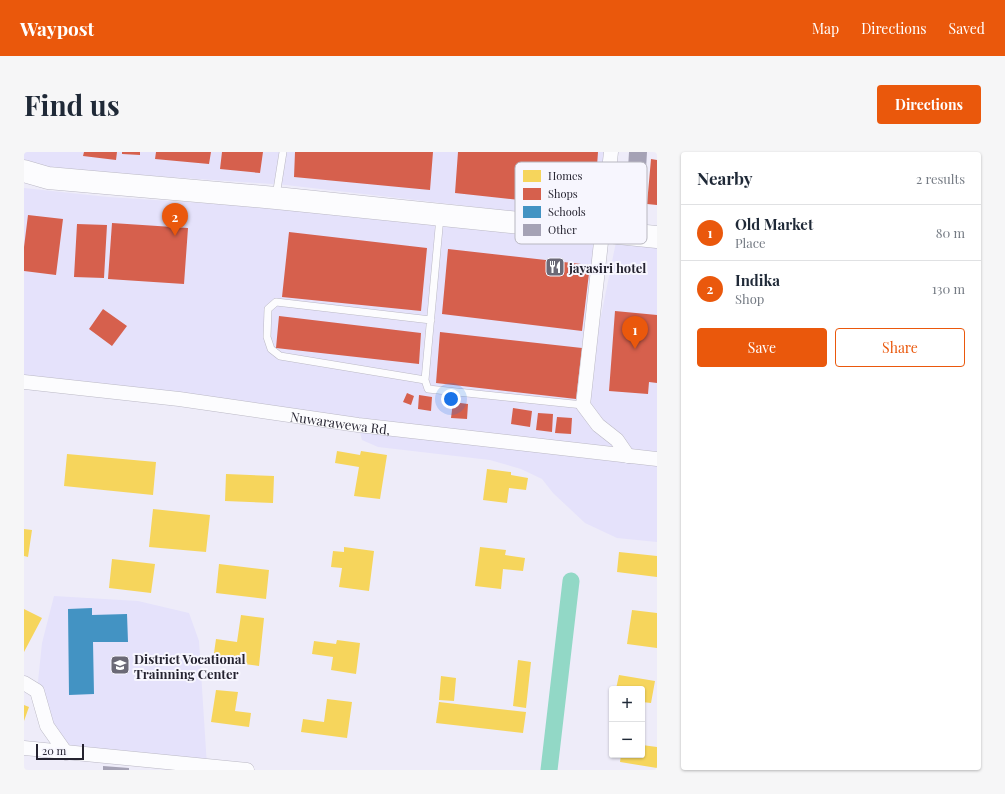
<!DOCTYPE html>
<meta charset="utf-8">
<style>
:root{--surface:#fff;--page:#f6f6f7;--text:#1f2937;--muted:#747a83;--line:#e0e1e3;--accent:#ea580c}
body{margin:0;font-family:"Playfair Display",serif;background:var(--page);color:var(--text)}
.controls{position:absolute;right:12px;bottom:12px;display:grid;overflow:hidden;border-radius:4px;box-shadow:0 1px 3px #0004}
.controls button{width:36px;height:36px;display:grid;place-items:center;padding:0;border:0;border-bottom:1px solid var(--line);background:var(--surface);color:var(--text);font:20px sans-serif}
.scale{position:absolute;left:12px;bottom:10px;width:48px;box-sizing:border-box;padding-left:4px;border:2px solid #252330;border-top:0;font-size:11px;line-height:14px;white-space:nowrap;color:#252330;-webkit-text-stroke:3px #f7f6fe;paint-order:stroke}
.you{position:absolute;left:427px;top:247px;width:14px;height:14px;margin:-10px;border:3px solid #fff;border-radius:50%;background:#1a73e8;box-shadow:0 0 0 6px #1a73e833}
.badge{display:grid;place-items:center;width:26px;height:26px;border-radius:50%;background:var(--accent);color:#fff;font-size:13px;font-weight:700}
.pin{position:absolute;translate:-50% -33px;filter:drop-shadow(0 1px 2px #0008)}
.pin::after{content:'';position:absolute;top:21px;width:14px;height:12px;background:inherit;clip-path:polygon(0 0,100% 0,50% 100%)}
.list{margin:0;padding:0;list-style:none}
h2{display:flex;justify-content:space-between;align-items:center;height:52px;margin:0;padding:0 16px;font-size:17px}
h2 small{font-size:13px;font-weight:400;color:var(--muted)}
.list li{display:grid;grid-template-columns:26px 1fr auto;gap:12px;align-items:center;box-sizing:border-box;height:56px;padding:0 16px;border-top:1px solid var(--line)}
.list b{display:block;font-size:15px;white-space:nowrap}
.list p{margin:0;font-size:13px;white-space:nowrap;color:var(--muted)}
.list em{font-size:13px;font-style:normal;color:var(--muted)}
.actions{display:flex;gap:8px;padding:12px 16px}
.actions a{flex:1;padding:9px 0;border:1px solid var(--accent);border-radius:4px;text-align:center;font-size:14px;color:var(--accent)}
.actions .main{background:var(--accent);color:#fff}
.map{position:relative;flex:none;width:633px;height:618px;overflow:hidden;border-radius:4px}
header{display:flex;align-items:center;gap:24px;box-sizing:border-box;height:56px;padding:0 20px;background:var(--accent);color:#fff}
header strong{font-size:19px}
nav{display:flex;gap:22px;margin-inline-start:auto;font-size:14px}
.intro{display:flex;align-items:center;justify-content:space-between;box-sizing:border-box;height:96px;padding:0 24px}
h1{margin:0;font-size:28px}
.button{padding:10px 18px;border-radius:4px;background:var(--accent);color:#fff;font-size:14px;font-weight:700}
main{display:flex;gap:24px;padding:0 24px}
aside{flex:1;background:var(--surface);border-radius:4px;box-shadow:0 1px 3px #0004}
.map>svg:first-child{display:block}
</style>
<header>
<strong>Waypost</strong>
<nav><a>Map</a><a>Directions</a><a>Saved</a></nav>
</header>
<div class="intro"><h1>Find us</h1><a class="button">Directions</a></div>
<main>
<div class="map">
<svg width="633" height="618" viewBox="0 0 633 618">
<rect width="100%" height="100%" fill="#eeecf9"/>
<path fill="#e5e2fb" d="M 0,0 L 585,0 L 572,69 L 262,33 L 30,17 L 2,9 L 0,7 Z
M 0,36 L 84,45 L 257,56 L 570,88 L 560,248 L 592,90 L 633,95 L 633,390 L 593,386 L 561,371 L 529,341 L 518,327 L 497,317 L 466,308 L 354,295 L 338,288 L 334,273 L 0,230 Z
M 30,444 L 114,449 L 165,461 L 175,489 L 183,614 L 42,601 L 13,539 L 18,491 Z"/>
<path fill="#f6d55c" d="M 313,299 L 336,303 L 337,299 L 363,303 L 356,347 L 330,344 L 335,315 L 311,311 Z
M 43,302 L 132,310 L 129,343 L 40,334 Z
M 463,317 L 487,320 L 487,323 L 504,326 L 502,338 L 485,336 L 483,351 L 459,348 Z
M 202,322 L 250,324 L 249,351 L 201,349 Z
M 129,357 L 186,363 L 182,400 L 125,395 Z
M 0,377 L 8,378 L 4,405 L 0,404 Z
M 320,395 L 350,399 L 345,439 L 315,435 L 318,416 L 307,415 L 309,399 L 320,400 Z
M 456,395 L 482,398 L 481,403 L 501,406 L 499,419 L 479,417 L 477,437 L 451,434 Z
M 595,400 L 633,404 L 633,425 L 593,420 Z
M 88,407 L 131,412 L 127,441 L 85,436 Z
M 195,412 L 245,418 L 242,447 L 192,441 Z
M 0,457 L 18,466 L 0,500 Z
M 608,458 L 633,461 L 633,496 L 603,492 Z
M 217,463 L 240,466 L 235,514 L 189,508 L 192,487 L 213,490 Z
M 313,488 L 336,491 L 332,522 L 307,518 L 309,505 L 288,502 L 290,489 L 312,492 Z
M 494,508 L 507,510 L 502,556 L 489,554 Z
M 595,523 L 631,529 L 627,551 L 618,550 L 618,537 L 592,537 Z
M 417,524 L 432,526 L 430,549 L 415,548 Z
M 192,538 L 214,540 L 211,559 L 227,561 L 225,575 L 187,570 Z
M 303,547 L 328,550 L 323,586 L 277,580 L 279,567 L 300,570 Z
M 415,550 L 502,560 L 499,581 L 412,571 Z
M 0,553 L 5,555 L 0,569 Z
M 618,593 L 633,595 L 633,616 L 596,610 L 597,603 L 618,603 Z"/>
<path fill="#d6604d" d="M 60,0 L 93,0 L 92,8 L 59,4 Z
M 98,0 L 116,0 L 116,3 L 98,2 Z
M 132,0 L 187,0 L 185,12 L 131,7 Z
M 198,0 L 239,0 L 236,21 L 196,17 Z
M 271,0 L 409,0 L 406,38 L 270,25 Z
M 434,0 L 574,0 L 570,56 L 431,41 Z
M 627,7 L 633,8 L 633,53 L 623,52 Z
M 4,63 L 39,67 L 32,123 L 0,119 L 0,95 Z
M 88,71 L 164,76 L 160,132 L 84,127 Z
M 53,72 L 83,73 L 80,126 L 50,125 Z
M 265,80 L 403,96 L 397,159 L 258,145 Z
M 424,97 L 566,113 L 558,179 L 418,162 Z
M 79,157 L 103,174 L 88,194 L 65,177 Z
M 591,159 L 633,163 L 633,231 L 625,230 L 624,242 L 585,239 Z
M 255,164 L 397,181 L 395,212 L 252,196 Z
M 416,180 L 558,196 L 552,247 L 412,231 Z
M 383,241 L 390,244 L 387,253 L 379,250 Z
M 395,243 L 408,245 L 407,259 L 394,257 Z
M 429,250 L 444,252 L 443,267 L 427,266 Z
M 489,256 L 508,259 L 506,275 L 487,272 Z
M 514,261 L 529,262 L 528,280 L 512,278 Z
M 533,265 L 548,266 L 547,282 L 531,281 Z"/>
<path fill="#4393c3" d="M 68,456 L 68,463 L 103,462 L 104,490 L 69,490 L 70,542 L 45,543 L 44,457 Z"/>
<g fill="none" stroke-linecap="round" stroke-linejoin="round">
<path stroke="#92d8c6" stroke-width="17" d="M 525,618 L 547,429"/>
</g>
<path fill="#a5a2b5" d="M 605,0 L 623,0 L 620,51 L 602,49 Z
M 79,614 L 105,616 L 105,618 L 79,618 Z"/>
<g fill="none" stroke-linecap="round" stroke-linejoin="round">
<g stroke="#bbb9c5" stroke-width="8">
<path id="service" d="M 252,44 L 259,0
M 416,65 L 401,228 L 404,237 L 559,253
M 401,228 L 256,204 L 247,197 L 243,185 L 244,157 L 252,150 L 407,168"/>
</g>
<g stroke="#bbb9c5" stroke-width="15">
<g id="minor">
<path d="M 587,0 L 559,253 L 574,273 L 593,288 L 604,304"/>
<path id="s1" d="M 0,230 L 155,247 L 334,273 L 633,307"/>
<path d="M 0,531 L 13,539 L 23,574 L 42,601"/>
<path d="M 0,596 L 223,618"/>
</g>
</g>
<g stroke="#bbb9c5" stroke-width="23">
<path id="primary" d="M 0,19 L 24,26 L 252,46 L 633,85"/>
</g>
<use href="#service" stroke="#fcfcfe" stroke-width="7"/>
<use href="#minor" stroke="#fcfcfe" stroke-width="14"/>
<use href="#primary" stroke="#fcfcfe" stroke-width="22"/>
</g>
<defs>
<g id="restaurant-square" transform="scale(1)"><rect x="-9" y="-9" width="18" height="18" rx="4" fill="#6b6976" stroke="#f7f6fe"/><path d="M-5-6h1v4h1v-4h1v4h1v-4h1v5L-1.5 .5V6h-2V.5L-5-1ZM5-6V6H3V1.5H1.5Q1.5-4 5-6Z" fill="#fff"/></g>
<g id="university-square" transform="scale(1)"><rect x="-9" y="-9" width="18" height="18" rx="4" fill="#6b6976" stroke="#f7f6fe"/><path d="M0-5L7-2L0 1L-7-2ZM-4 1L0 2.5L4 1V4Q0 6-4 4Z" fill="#fff"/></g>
</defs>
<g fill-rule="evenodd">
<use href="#restaurant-square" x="531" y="115"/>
<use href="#university-square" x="96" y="513"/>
</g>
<g text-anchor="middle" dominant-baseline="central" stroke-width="4" stroke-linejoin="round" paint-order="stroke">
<g font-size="13" font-weight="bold" fill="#252330" stroke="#f7f6fe" text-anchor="start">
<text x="545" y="115">jayasiri hotel</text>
<text x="110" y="506">District Vocational<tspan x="110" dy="15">Trainning Center</tspan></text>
</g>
<g font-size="13" fill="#252330" stroke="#f7f6fe">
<text stroke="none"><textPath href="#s1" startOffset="319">Nuwarawewa Rd,</textPath></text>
</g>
</g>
<rect x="491" y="10" width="132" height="82" rx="6" fill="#f7f6fe" stroke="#b8b7c0" stroke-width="1"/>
<rect x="499" y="18" width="18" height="12" fill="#f6d55c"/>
<rect x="499" y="36" width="18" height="12" fill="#d6604d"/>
<rect x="499" y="54" width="18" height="12" fill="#4393c3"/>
<rect x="499" y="72" width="18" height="12" fill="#a5a2b5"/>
<g font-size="11" fill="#252330">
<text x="524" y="28">Homes</text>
<text x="524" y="46">Shops</text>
<text x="524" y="64">Schools</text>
<text x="524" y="82">Other</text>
</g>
</svg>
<div class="controls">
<button>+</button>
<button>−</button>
</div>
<div class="scale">20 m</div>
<div class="you"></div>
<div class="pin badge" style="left:611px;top:197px">1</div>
<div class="pin badge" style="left:151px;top:84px">2</div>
</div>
<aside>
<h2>Nearby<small>2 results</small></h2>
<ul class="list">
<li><span class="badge">1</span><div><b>Old Market</b><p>Place</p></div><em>80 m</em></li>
<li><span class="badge">2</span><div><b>Indika</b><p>Shop</p></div><em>130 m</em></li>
</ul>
<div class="actions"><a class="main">Save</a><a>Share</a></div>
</aside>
</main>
